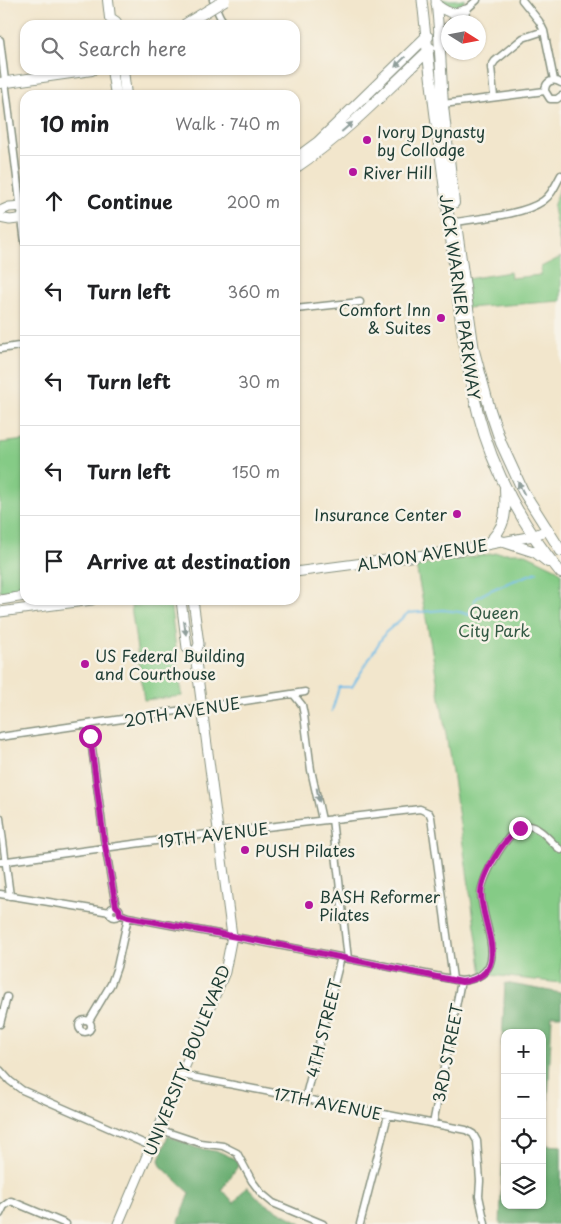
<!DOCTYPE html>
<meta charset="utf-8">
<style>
:root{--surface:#fff;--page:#f2f2f2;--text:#202124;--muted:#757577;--line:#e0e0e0}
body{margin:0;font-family:"Playpen Sans",sans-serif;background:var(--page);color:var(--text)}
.controls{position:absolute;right:15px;bottom:15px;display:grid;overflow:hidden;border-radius:10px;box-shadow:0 1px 4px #0004}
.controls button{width:45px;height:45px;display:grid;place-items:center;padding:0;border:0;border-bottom:1px solid var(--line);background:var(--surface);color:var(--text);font:25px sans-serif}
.compass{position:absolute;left:441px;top:15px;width:45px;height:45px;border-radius:50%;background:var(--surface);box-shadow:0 1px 4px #0004;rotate:101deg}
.stop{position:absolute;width:15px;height:15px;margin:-11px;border:4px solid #b5179e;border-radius:50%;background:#fff}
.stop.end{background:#b5179e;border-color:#fff;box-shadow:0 1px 5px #0008}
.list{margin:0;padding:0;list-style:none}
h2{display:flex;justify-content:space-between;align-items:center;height:65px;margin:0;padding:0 20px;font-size:21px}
h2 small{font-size:16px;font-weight:400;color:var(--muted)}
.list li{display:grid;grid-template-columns:32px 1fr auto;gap:15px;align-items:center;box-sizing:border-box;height:90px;padding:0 20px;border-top:1px solid var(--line)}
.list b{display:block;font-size:19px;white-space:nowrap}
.list em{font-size:16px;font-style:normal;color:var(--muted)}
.icon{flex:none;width:28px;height:28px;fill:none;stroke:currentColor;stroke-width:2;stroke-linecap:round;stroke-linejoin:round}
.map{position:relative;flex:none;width:561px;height:1224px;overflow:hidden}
.search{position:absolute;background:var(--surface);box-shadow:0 1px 4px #0004;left:20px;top:20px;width:280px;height:55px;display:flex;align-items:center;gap:12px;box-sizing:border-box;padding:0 18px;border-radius:15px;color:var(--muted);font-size:19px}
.panel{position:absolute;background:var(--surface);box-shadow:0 1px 4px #0004;left:20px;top:90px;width:280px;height:515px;border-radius:15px}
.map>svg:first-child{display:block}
</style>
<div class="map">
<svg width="561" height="1224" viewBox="0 0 561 1224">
<rect width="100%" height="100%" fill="#f7f3e8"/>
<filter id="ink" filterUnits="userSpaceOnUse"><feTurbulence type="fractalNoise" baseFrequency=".02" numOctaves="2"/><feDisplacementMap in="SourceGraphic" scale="10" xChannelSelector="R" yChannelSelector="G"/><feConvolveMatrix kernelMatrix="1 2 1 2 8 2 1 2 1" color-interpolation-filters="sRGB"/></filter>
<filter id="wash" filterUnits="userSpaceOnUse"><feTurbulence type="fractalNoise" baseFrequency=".0096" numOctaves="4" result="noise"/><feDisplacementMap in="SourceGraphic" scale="20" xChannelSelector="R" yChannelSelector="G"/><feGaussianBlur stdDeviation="1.12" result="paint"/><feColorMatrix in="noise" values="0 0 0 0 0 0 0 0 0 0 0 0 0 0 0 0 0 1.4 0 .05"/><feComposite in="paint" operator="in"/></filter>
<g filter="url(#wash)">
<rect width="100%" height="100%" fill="#f2e6cc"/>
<path fill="#85cb86" stroke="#52845d" d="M 439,0 L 466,0 L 456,9 L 445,8 Z
M 561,185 L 561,251 L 553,207 Z
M 561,257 L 561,301 L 465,308 L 461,280 L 510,272 L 511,278 L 541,275 L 541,267 Z
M 25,440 L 25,589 L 0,592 L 0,443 Z
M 497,553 L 524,553 L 557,569 L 561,573 L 561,983 L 482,974 C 462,838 443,701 416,566 Z
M 170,601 L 182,696 L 144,700 L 131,606 Z"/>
<path fill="#6caf73" stroke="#467654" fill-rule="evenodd" d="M 505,983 L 561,993 L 561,1016 L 552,1016 L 546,1145 L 561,1146 L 561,1224 L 500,1224 L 505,1103 L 502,1042 ZM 505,1033 L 542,1033 L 542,1205 L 505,1205 Z
M 168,1136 L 197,1148 L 220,1152 L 237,1160 L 238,1166 L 222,1189 L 234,1203 L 247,1186 L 262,1202 L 303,1224 L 178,1224 L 190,1193 L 161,1166 L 159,1160 Z"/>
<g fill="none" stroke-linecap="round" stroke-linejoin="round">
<path stroke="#6ebce8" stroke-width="2" d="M 332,711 L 339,687 L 352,687 L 385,633 L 408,613 L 443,610 L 460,612 L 469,615 C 471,610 472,604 475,600 C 481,591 525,577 537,572"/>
</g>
</g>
<g filter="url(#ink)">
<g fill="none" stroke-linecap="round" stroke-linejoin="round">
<g stroke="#889280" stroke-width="9">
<path id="minor" d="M 213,0 C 220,15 219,27 239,23
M 522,0 L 539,21 L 544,31 L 554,80
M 452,22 L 477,0
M 439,34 L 448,26
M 0,40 L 25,243
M 561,83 C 553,78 545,81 545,91 L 550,99 L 557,99 L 561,96
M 494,97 L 491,67 L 495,61 L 523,38 L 544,31
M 443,104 L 545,91
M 456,222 C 480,218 523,215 543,201 C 552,195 556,184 561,175
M 295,309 L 360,302
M 0,349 L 25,345
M 294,695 L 302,705 L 304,715 L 311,770 L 322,820
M 89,725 L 104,839 L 116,907
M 0,737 L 305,692
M 0,818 L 10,896
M 332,819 L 348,959
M 0,862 L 200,835 L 420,809 L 429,813 L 431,817 L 453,979
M 0,894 L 110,912
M110 912a5 5 0 1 1 10 0a5 5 0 1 1-10 0Z
M 120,914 L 128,917 L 309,951 L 461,981 C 515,975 481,924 481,893 C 482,877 509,825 527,826 C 541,826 551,843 561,850
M79 1026a6 6 0 1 1 12 0a6 6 0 1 1-12 0Z
M 89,1021 L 111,984 L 117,967 L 128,917
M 0,1024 L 7,997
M 0,1070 L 10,1081 L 22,1090 L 150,1146
M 182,1075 L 466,1130 L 473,1134 L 477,1141 L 480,1181 L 479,1196 L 485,1224
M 305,1099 L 341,957
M 433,1124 L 461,981
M 158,1129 L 200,1143 L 223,1146 L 237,1153 L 252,1181 L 261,1193 L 273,1203 L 323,1224
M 0,1214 L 4,1206 L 11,1201 L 66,1224
M 360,1224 L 388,1115"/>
</g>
<g stroke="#889280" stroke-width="11">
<path id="secondary" d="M 422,0 L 426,37
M 436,0 L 439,34
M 436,4 C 447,13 453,15 466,10
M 0,211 L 9,207 L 25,206
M 0,218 L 10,220 L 25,218
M 295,572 L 455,551 L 533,536 L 547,530
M 0,600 L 25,596
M 181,600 L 187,648 L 195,654
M 0,612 L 92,600
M 118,1224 L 225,972 L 232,936 L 195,654 L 199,644 L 193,600"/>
</g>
<g stroke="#889280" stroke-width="12">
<path id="primary" d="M 108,0 L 110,18 L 116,22 L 116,25
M 439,34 L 443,106 L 454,203
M 426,37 C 433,101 442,165 450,229 C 457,289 463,354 478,413 C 493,471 523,527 561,573
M 112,70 L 116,95
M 123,70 L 126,95
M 295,159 L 318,142 L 426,37 L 428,37
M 295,168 C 343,136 385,92 427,52 L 430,48
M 456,224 L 474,351 L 490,410 L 501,443 L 523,491 L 561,551
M 501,541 L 535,552 L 548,562
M 487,544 C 507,526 506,513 505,488"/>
</g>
<g stroke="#889280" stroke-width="12">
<path id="trunk" d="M 0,83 L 92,70"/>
</g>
<use href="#minor" stroke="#fff" stroke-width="6"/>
<use href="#secondary" stroke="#fff" stroke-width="9"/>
<use href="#primary" stroke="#fff" stroke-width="10"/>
<use href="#trunk" stroke="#fff" stroke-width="10"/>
<g stroke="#889280" stroke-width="12" stroke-linecap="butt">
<path id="trunk-bridge" d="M 184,25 L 225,0"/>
</g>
<use href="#trunk-bridge" stroke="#fff" stroke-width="10"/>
</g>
<defs><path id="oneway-solid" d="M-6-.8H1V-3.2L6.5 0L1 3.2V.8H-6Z" transform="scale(1.25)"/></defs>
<g fill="#8f9e9a">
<use href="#oneway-solid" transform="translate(400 62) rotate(136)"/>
<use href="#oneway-solid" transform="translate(347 127) rotate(-41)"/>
<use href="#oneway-solid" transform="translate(521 488) rotate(-117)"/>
<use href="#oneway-solid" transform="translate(185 628) rotate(82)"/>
<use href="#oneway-solid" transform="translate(318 795) rotate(79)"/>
</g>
</g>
<g fill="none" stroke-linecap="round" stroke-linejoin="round" filter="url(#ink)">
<path stroke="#b5179e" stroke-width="6" d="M 90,736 L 104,840 L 116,906 L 119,909 L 120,914 L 128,917 L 275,944 L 462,982 C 515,975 481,925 481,893 C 482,874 504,838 520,828"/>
</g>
<g fill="#b5179e" stroke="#f7f3e8" stroke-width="2">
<circle cx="367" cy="140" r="5"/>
<circle cx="353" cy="172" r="5"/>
<circle cx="441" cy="318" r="5"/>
<circle cx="457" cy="514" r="5"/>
<circle cx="85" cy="664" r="5"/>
<circle cx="245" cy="850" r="5"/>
<circle cx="309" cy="905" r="5"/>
</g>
<g text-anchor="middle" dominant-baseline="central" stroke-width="5" stroke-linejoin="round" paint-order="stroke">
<g font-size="16" fill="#1f3d34" stroke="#f7f3e8" text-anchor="start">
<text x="377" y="131">Ivory Dynasty<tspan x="377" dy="18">by Collodge</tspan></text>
<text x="363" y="172">River Hill</text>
<text x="431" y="309" text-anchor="end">Comfort Inn<tspan x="431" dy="18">&amp; Suites</tspan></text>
<text x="447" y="514" text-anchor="end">Insurance Center</text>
<text x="95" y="655">US Federal Building<tspan x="95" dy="18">and Courthouse</tspan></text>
<text x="255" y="850">PUSH Pilates</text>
<text x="319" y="896">BASH Reformer<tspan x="319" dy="18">Pilates</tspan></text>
</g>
<g font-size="16" fill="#1f3d34" stroke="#f7f3e8">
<text transform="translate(461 297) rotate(82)">JACK WARNER PARKWAY</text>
<text transform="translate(422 554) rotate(-9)">ALMON AVENUE</text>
<text transform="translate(182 711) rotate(-9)">20TH AVENUE</text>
<text transform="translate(213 834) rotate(-7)">19TH AVENUE</text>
<text transform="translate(323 1028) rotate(-76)">4TH STREET</text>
<text transform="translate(447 1053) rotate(-79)">3RD STREET</text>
<text transform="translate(186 1060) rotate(-68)">UNIVERSITY BOULEVARD</text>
<text transform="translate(328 1103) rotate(11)">17TH AVENUE</text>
</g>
<g font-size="16" fill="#335944" stroke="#f7f3e8">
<text x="494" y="612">Queen<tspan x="494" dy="18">City Park</tspan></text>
</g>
</g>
</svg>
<div class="controls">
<button>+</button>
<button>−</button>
<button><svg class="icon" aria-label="locate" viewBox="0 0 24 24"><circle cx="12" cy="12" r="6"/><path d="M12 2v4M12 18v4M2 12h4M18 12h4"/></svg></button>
<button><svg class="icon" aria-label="layers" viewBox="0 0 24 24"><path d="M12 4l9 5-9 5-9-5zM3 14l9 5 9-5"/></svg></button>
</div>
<svg class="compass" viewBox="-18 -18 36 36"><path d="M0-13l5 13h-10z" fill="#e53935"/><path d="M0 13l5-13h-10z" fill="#757577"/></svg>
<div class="stop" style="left:90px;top:736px"></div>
<div class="stop end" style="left:520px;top:828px"></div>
<div class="search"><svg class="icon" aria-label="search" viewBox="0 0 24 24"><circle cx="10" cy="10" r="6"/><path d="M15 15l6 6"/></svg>Search here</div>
<section class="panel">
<h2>10 min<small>Walk · 740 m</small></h2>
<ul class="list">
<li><svg class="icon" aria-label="ahead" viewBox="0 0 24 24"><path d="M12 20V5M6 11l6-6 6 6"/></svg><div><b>Continue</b></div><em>200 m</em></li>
<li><svg class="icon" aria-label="left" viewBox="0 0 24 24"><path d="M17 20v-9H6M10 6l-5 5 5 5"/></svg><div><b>Turn left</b></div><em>360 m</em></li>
<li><svg class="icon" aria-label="left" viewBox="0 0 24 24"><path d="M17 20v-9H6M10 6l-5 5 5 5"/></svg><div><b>Turn left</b></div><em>30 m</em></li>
<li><svg class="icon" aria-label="left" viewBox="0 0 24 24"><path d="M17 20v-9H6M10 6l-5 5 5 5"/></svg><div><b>Turn left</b></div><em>150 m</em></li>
<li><svg class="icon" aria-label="arrive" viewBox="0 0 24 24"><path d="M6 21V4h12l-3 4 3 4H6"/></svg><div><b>Arrive at destination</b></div></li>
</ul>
</section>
</div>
